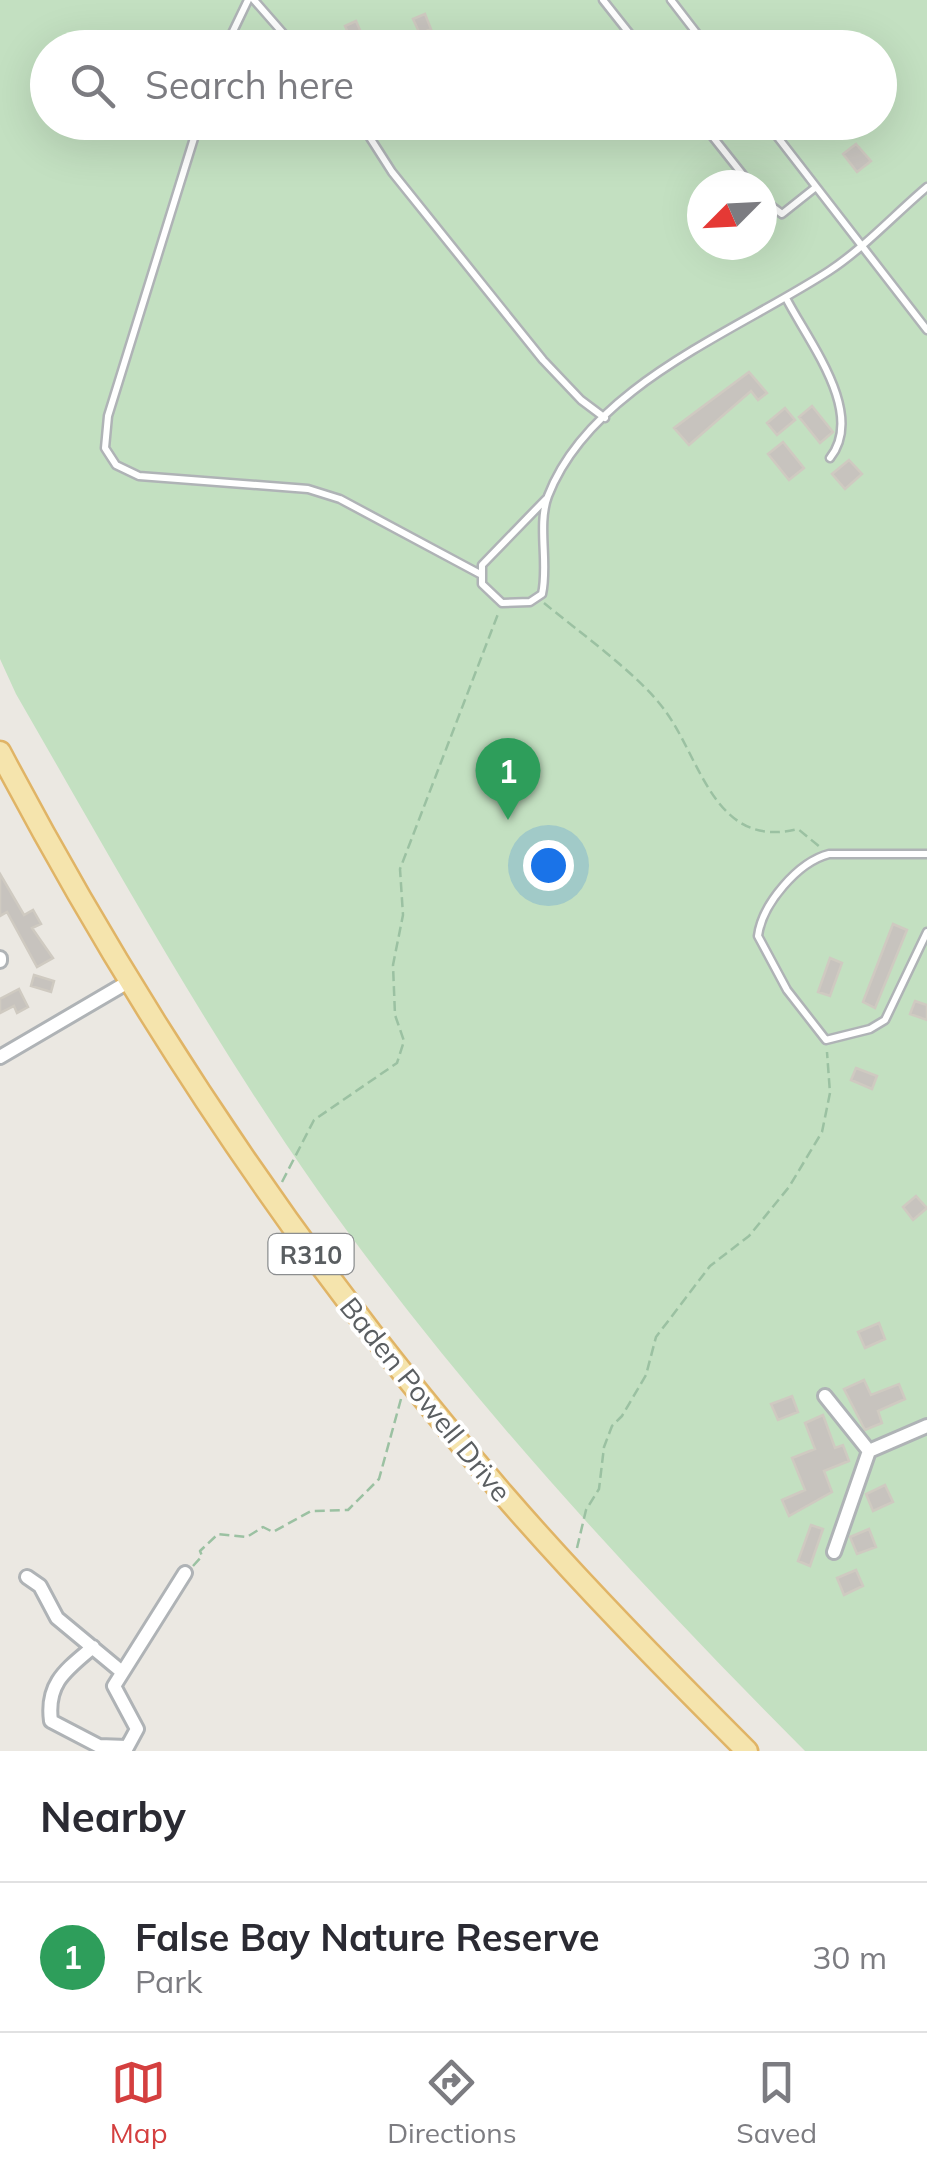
<!DOCTYPE html>
<style>
:root{--surface:#fff;--page:#f2f2f3;--text:#2b2b33;--muted:#7c7c81;--line:#e1e1e2;--accent:#d43f3f}
body{margin:0;font-family:Mulish,sans-serif;background:var(--page);color:var(--text)}
.compass{position:absolute;left:687px;top:170px;width:90px;height:90px;border-radius:50%;background:var(--surface);box-shadow:0 10px 40px #0002;rotate:246deg}
.you{position:absolute;left:548px;top:865px;width:35px;height:35px;margin:-25px;border:8px solid #fff;border-radius:50%;background:#1a73e8;box-shadow:0 0 0 15px #1a73e833}
.badge{display:grid;place-items:center;width:65px;height:65px;border-radius:50%;background:var(--accent);color:#fff;font-size:32px;font-weight:700}
.pin{position:absolute;translate:-50% -82px;filter:drop-shadow(0 2px 5px #0008)}
.pin::after{content:'';position:absolute;top:52px;width:35px;height:30px;background:inherit;clip-path:polygon(0 0,100% 0,50% 100%)}
.list{margin:0;padding:0;list-style:none}
h2{display:flex;justify-content:space-between;align-items:center;height:130px;margin:0;padding:0 40px;font-size:42px}
h2 small{font-size:32px;font-weight:400;color:var(--muted)}
.list li{display:grid;grid-template-columns:65px 1fr auto;gap:30px;align-items:center;box-sizing:border-box;height:150px;padding:0 40px;border-top:2px solid var(--line)}
.list b{display:block;font-size:38px;white-space:nowrap}
.list p{margin:0;font-size:32px;white-space:nowrap;color:var(--muted)}
.list em{font-size:32px;font-style:normal;color:var(--muted)}
.icon{flex:none;width:55px;height:55px;fill:none;stroke:currentColor;stroke-width:2;stroke-linecap:round;stroke-linejoin:round}
.map{position:relative;flex:none;width:927px;height:1751px;overflow:hidden}
.search{position:absolute;background:var(--surface);box-shadow:0 10px 40px #0002;left:30px;right:30px;top:30px;height:110px;display:flex;align-items:center;gap:25px;box-sizing:border-box;padding:0 35px;border-radius:55px;color:var(--muted);font-size:38px}
.sheet{height:280px;background:var(--surface)}
nav{display:flex;justify-content:space-around;align-items:center;box-sizing:border-box;height:140px;border-top:2px solid var(--line);background:var(--surface);font-size:28px;color:var(--muted)}
nav a{display:grid;justify-items:center;gap:5px}
nav .on{color:var(--accent)}
.map>svg:first-child{display:block}
</style>
<div class="map">
<svg width="927" height="1751" viewBox="0 0 927 1751">
<rect width="100%" height="100%" fill="#ebe8e2"/>
<path fill="#c3e0c1" fill-rule="evenodd" d="M 0,0 L 927,0 L 927,1751 L 805,1751 C 632,1577 461,1392 319,1192 C 207,1033 113,862 16,694 L 0,659 ZM 48,48 L 880,48 L 880,122 L 48,122 ZM 702,185 L 762,185 L 762,245 L 702,245 Z"/>
<path fill="#c7c3be" stroke="#cfcac1" stroke-width="2.5" d="M 425,14 L 431,29 L 420,34 L 413,19 Z
M 356,21 L 363,37 L 352,42 L 345,26 Z
M 856,144 L 871,161 L 857,172 L 843,154 Z
M 749,372 L 767,393 L 758,400 L 751,391 L 689,445 L 674,428 Z
M 812,406 L 833,432 L 820,443 L 799,417 Z
M 785,408 L 795,420 L 777,435 L 767,423 Z
M 783,442 L 804,468 L 789,480 L 768,454 Z
M 849,460 L 862,474 L 845,489 L 832,474 Z
M 0,874 L 24,915 L 33,910 L 41,924 L 32,928 L 53,958 L 37,967 L 7,912 L 0,916 Z
M 893,924 L 907,930 L 875,1008 L 863,1002 Z
M 830,958 L 842,963 L 830,996 L 818,992 Z
M 34,975 L 54,981 L 51,992 L 31,986 Z
M 19,989 L 28,1007 L 17,1013 L 14,1006 L 0,1013 L 0,999 Z
M 915,1001 L 927,1005 L 927,1020 L 910,1014 Z
M 856,1068 L 877,1076 L 872,1089 L 851,1080 Z
M 916,1196 L 927,1208 L 913,1220 L 903,1207 Z
M 879,1323 L 885,1339 L 865,1348 L 858,1332 Z
M 864,1380 L 871,1395 L 899,1384 L 905,1399 L 878,1411 L 882,1423 L 865,1430 L 844,1389 Z
M 792,1396 L 798,1412 L 778,1420 L 771,1404 Z
M 823,1415 L 835,1448 L 843,1445 L 849,1461 L 824,1471 L 832,1492 L 789,1516 L 782,1500 L 805,1490 L 792,1458 L 815,1449 L 805,1423 Z
M 885,1485 L 893,1502 L 873,1511 L 866,1494 Z
M 811,1525 L 823,1529 L 810,1566 L 798,1561 Z
M 869,1529 L 876,1547 L 857,1554 L 850,1537 Z
M 856,1570 L 863,1586 L 844,1595 L 837,1578 Z"/>
<g fill="none" stroke-linecap="round" stroke-linejoin="round">
<g stroke="#afb3b6" stroke-width="11">
<path id="service" d="M 254,0 L 296,48
M 603,0 L 641,48
M 671,0 L 708,48
M 225,48 L 248,0
M 199,122 L 108,416 L 105,448 L 116,465 L 139,476 L 308,489 L 340,499 L 480,574
M 360,122 L 392,172 L 543,360 L 581,400 L 605,418
M 701,122 L 751,185
M 766,122 L 927,330
M 762,199 L 782,214 L 816,187
M 786,298 C 808,341 866,413 830,458
M 546,499 L 482,565 L 482,584 L 502,603 L 530,602 L 542,594 C 549,564 537,525 548,496 C 590,386 737,331 829,271 C 864,248 895,214 927,187
M 927,854 L 829,854 C 798,862 762,904 758,936 L 787,990 L 826,1040 L 870,1029 L 885,1020 L 927,932"/>
</g>
<g stroke="#afb3b6" stroke-width="18">
<path id="minor" d="M 0,958 L 0,961
M 0,1057 L 128,982
M 825,1396 L 869,1451
M 834,1552 L 869,1451 L 927,1426
M 27,1577 L 40,1586 L 57,1618 L 122,1672
M 93,1647 C 66,1670 46,1683 51,1721 L 99,1746 L 127,1747
M 125,1751 L 137,1729 L 114,1686 L 185,1573"/>
</g>
<g stroke="#e0b466" stroke-width="25">
<path id="primary" d="M 0,752 C 140,1018 306,1266 503,1494 C 580,1583 663,1667 747,1751"/>
</g>
<path stroke="#9bc1a2" stroke-width="2.5" stroke-dasharray="10 5" stroke-linecap="butt" d="M 544,603 C 579,632 641,676 666,712 C 701,760 715,850 798,829 L 820,847
M 282,1182 L 314,1120 L 397,1063 L 404,1041 L 395,1015 L 393,965 L 403,915 L 400,869 L 498,614
M 577,1548 L 586,1510 L 599,1489 L 604,1447 L 612,1426 L 622,1416 L 646,1375 L 656,1337 L 710,1266 L 749,1236 L 789,1187 L 822,1132 L 830,1093 L 827,1052
M 193,1566 L 202,1556 L 200,1551 L 218,1534 L 247,1537 L 263,1527 L 273,1532 L 311,1511 L 348,1510 L 379,1479 L 401,1399"/>
<use href="#service" stroke="#fff" stroke-width="6"/>
<use href="#minor" stroke="#fff" stroke-width="12"/>
<use href="#primary" stroke="#f5e4ad" stroke-width="20"/>
</g>
<g text-anchor="middle" dominant-baseline="central" stroke-width="8" stroke-linejoin="round" paint-order="stroke">
<rect fill="#fff" stroke="#8c8e90" stroke-width="2.5" x="268.5" y="1234" width="85" height="40" rx="8"/>
<g font-size="25" font-weight="bold" fill="#5a5e61">
<text x="311" y="1254">R310</text>
</g>
<g font-size="28" fill="#5a5e61" stroke="#fff">
<text transform="translate(426 1399) rotate(51)">Baden Powell Drive</text>
</g>
</g>
</svg>
<svg class="compass" viewBox="-18 -18 36 36"><path d="M0-13l5 13h-10z" fill="#e53935"/><path d="M0 13l5-13h-10z" fill="#7c7c81"/></svg>
<div class="you"></div>
<div class="pin badge" style="left:508px;top:820px;background:#2e9e5b">1</div>
<div class="search"><svg class="icon" aria-label="search" viewBox="0 0 24 24"><circle cx="10" cy="10" r="6"/><path d="M15 15l6 6"/></svg>Search here</div>
</div>
<section class="sheet">
<h2>Nearby<small></small></h2>
<ul class="list">
<li><span class="badge" style="background:#2e9e5b">1</span><div><b>False Bay Nature Reserve</b><p>Park</p></div><em>30 m</em></li>
</ul>
</section>
<nav>
<a class="on"><svg class="icon" aria-label="map" viewBox="0 0 24 24"><path d="M3 6l6-2 6 2 6-2v14l-6 2-6-2-6 2zM9 4v14M15 6v14"/></svg>Map</a>
<a><svg class="icon" aria-label="directions" viewBox="0 0 24 24"><path d="M12 3l9 9-9 9-9-9zM9 14v-3h6M13 9l2 2-2 2"/></svg>Directions</a>
<a><svg class="icon" aria-label="saved" viewBox="0 0 24 24"><path d="M7 4h10v16l-5-4-5 4z"/></svg>Saved</a>
</nav>
